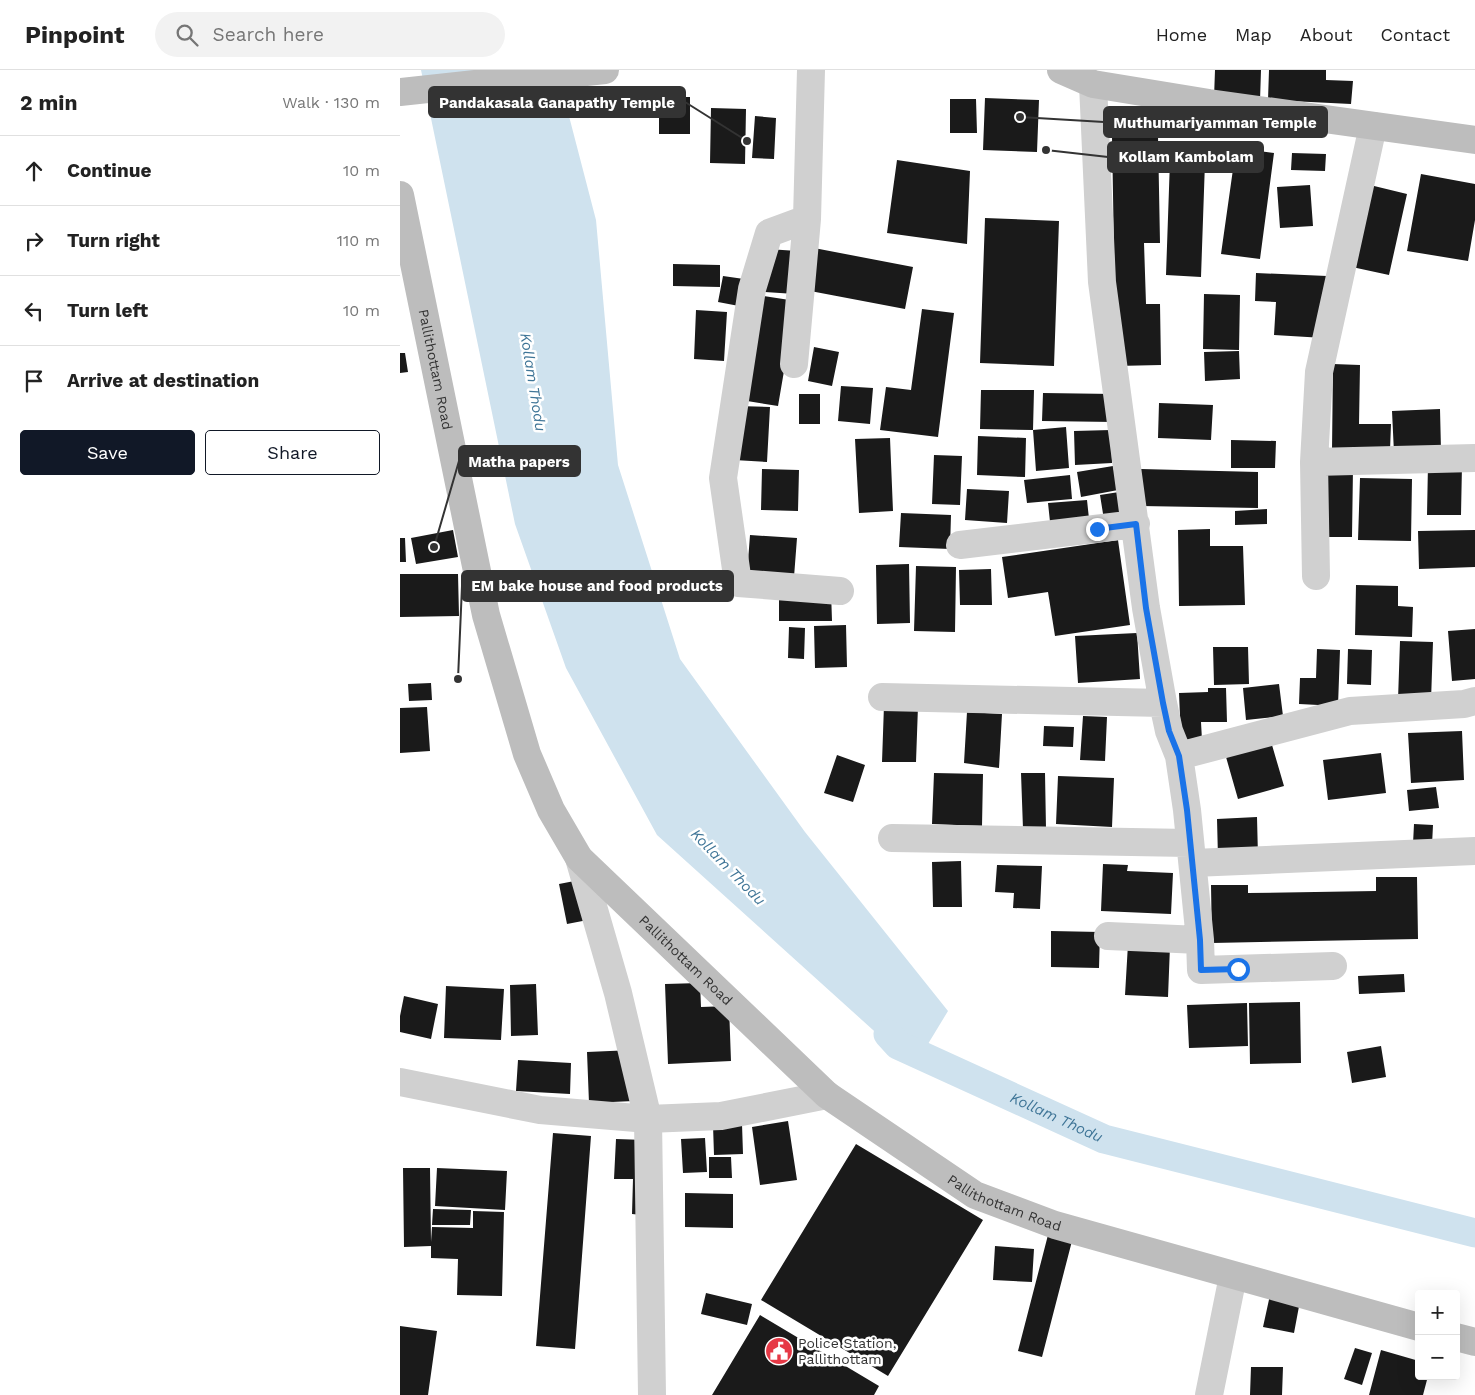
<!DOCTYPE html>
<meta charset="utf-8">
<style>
:root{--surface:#fff;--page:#f2f2f2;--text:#222;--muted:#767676;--line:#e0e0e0;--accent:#111827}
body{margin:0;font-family:"Work Sans",sans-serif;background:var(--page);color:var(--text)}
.controls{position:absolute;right:15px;bottom:15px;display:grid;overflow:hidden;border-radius:5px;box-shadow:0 5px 20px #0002}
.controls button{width:45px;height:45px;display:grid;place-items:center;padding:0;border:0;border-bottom:1px solid var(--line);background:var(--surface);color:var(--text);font:25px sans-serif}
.stop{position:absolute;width:15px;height:15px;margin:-11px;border:4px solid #1a73e8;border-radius:50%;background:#fff}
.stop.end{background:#1a73e8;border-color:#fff;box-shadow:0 1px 5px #0008}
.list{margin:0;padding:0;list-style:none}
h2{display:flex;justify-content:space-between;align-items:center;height:65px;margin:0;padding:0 20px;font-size:21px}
h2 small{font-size:16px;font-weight:400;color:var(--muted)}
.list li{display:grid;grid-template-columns:32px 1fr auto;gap:15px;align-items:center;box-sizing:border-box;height:70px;padding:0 20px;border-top:1px solid var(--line)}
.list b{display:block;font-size:19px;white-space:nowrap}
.list em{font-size:16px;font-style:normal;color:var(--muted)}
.actions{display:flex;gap:10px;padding:15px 20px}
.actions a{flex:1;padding:11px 0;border:1px solid var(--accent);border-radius:5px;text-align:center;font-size:18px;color:var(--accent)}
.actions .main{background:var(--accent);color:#fff}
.icon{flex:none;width:28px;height:28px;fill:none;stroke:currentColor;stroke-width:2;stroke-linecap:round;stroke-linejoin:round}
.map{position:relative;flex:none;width:1075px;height:1325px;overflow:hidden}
header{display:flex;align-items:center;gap:30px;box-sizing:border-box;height:70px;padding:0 25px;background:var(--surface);border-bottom:1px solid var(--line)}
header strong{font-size:24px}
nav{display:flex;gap:28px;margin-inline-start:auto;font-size:18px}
.search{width:350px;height:45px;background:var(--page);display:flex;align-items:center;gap:12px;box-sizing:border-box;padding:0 18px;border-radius:28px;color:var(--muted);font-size:19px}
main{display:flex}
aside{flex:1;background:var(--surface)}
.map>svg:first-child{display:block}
</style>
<header>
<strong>Pinpoint</strong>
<div class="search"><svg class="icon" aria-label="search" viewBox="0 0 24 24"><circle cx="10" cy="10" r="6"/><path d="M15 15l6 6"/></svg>Search here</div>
<nav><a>Home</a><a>Map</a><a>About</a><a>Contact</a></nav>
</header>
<main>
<aside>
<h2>2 min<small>Walk · 130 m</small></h2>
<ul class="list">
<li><svg class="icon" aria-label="ahead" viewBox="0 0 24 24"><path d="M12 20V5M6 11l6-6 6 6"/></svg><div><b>Continue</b></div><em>10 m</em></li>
<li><svg class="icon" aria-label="right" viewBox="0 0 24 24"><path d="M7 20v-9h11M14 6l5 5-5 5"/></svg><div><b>Turn right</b></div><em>110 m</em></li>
<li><svg class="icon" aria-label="left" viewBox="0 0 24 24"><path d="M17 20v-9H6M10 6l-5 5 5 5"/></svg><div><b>Turn left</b></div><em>10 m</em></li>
<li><svg class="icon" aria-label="arrive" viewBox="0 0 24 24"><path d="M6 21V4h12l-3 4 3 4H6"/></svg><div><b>Arrive at destination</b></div></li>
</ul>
<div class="actions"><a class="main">Save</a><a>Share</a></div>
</aside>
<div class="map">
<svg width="1075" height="1325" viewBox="0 0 1075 1325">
<rect width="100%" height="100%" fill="#fff"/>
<path fill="#cfe2ee" d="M 21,0 L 157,0 L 196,150 L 218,395 L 280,589 L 405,762 L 548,941 L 514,997 L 257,765 L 166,598 L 115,454 Z"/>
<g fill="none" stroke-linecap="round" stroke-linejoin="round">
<path stroke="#cfe2ee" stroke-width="29" id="s1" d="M 488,964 L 498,975 L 704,1069 L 1075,1163"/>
</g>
<path fill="#1a1a1a" d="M 815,0 L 861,0 L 860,31 L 814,28 Z
M 869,0 L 926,0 L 926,10 L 953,11 L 951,34 L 868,30 Z
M 259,27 L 290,27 L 290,64 L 259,64 Z
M 585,28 L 639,30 L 637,82 L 583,80 Z
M 550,29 L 576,29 L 577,63 L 550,63 Z
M 311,38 L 346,39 L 345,94 L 310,93 Z
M 355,46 L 376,48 L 374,89 L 352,88 Z
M 758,66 L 760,173 L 744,173 L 746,234 L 760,234 L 761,295 L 716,296 L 712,67 Z
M 836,78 L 874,83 L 860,189 L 821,184 Z
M 892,83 L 926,84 L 925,101 L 891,100 Z
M 497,90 L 570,101 L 567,174 L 487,163 Z
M 770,90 L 805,92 L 801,207 L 766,205 Z
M 1021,104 L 1075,114 L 1075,150 L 1068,191 L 1007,181 Z
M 910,115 L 913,156 L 880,158 L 877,117 Z
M 970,115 L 1007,124 L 989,205 L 952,197 Z
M 585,148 L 659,151 L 654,296 L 580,293 Z
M 414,178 L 513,197 L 505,239 L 405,220 Z
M 368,179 L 397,181 L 395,224 L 365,222 Z
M 273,194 L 320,195 L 320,217 L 273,216 Z
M 856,203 L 927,206 L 924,268 L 874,265 L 876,232 L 855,231 Z
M 323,206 L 344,209 L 339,236 L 318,232 Z
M 804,224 L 840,225 L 839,280 L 803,279 Z
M 358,225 L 396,231 L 378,336 L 341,330 Z
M 522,239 L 554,243 L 538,367 L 480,360 L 486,317 L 511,320 Z
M 296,240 L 327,242 L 324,291 L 294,289 Z
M 414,277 L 439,282 L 432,316 L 408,311 Z
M 839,281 L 840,309 L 805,311 L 804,282 Z
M 0,283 L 5,283 L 8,302 L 0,303 Z
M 933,294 L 960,295 L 959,354 L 991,354 L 990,381 L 932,380 Z
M 441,316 L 473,318 L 470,354 L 438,351 Z
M 581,320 L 634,320 L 633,360 L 580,359 Z
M 643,323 L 714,324 L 714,352 L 642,351 Z
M 399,324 L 420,324 L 420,354 L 399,354 Z
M 759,333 L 813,335 L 811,370 L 758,368 Z
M 337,336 L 370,337 L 367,392 L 334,390 Z
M 1040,339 L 1041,380 L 994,383 L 992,341 Z
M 666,357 L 669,398 L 636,401 L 633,360 Z
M 711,360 L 712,393 L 675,395 L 674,361 Z
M 578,366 L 626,368 L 625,407 L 577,405 Z
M 490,368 L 493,441 L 459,443 L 455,369 Z
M 831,370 L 876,371 L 875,398 L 831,398 Z
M 534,385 L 562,386 L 560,435 L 532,434 Z
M 1028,394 L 1062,395 L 1061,445 L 1027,445 Z
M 713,396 L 718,420 L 681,427 L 677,402 Z
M 924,398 L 953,398 L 952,467 L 923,467 Z
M 362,399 L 399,400 L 398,441 L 361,440 Z
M 741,399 L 858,402 L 858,438 L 741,436 Z
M 670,405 L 672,429 L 627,433 L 624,410 Z
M 960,408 L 1012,409 L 1011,471 L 958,470 Z
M 567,419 L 609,421 L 607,453 L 565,450 Z
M 719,422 L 724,452 L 705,456 L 700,425 Z
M 687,430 L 690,458 L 651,461 L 648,433 Z
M 867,439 L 867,454 L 835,455 L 835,441 Z
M 501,443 L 551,445 L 550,479 L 499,477 Z
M 810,459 L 810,476 L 843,476 L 845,535 L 779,536 L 778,460 Z
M 53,460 L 58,487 L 16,494 L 11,468 Z
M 1075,460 L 1075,497 L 1019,499 L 1018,461 Z
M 350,465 L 397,468 L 394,507 L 347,505 Z
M 0,468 L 5,468 L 6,492 L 0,492 Z
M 718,470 L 730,555 L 655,566 L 648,522 L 608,528 L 602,487 Z
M 509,494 L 510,553 L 477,554 L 476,495 Z
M 516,496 L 556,497 L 555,562 L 514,561 Z
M 591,499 L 592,535 L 560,535 L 559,500 Z
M 0,504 L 58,504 L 59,546 L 0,547 Z
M 956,515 L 998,516 L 998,536 L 1013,537 L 1012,567 L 955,565 Z
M 431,521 L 432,551 L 379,551 L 379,522 Z
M 446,555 L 447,597 L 415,598 L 414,556 Z
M 389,557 L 405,558 L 404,589 L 388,588 Z
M 1075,559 L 1075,609 L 1052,611 L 1048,561 Z
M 737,563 L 740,609 L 678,613 L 675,566 Z
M 1000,571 L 1033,572 L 1031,631 L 998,630 Z
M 813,577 L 848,577 L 849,614 L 814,615 Z
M 917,579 L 940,580 L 938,636 L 899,634 L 900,608 L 916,608 Z
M 948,579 L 972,580 L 971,615 L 947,614 Z
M 31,613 L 32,630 L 9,631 L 8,614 Z
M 879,614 L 883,646 L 846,650 L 843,618 Z
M 808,618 L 826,618 L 827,652 L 801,652 L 802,670 L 781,670 L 779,623 L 808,622 Z
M 484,635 L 518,636 L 516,692 L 482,692 Z
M 27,637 L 30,681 L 0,683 L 0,638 Z
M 567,642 L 602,644 L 599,698 L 564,693 Z
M 683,646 L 707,647 L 705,691 L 680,690 Z
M 644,656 L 674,657 L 673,677 L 643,676 Z
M 1062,661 L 1064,710 L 1011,713 L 1008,663 Z
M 872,675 L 884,716 L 838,729 L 826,687 Z
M 981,683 L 986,723 L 928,730 L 923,690 Z
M 437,685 L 465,695 L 453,732 L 424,723 Z
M 534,703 L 583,704 L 582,756 L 532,754 Z
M 621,703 L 645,703 L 646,759 L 623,759 Z
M 658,706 L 714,708 L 712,757 L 656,754 Z
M 1036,717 L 1039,738 L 1009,741 L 1007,720 Z
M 857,747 L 858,787 L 818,788 L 817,749 Z
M 1014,754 L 1033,755 L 1032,775 L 1013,774 Z
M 561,791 L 562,837 L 533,837 L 532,792 Z
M 703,794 L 728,795 L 727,801 L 773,803 L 771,844 L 701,841 Z
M 597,795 L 642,796 L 640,839 L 613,838 L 614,823 L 595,822 Z
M 976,807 L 1017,807 L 1018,869 L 812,873 L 811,815 L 848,815 L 848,823 L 976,821 Z
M 190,808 L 198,848 L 167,854 L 159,814 Z
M 651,861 L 700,862 L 699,898 L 651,897 Z
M 728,874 L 770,876 L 768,927 L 725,925 Z
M 1004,904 L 1005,922 L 959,924 L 958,906 Z
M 300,913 L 301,937 L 329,936 L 331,991 L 268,994 L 265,914 Z
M 136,914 L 138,965 L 111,966 L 110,915 Z
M 46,916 L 104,919 L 101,970 L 44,968 Z
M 4,926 L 38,934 L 31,969 L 0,962 L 0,946 Z
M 900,932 L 901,993 L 850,994 L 849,933 Z
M 847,933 L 848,976 L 789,978 L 787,935 Z
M 981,976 L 986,1007 L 952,1013 L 947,982 Z
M 233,980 L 234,1031 L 189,1033 L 187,982 Z
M 118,990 L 171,993 L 170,1024 L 116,1021 Z
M 388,1051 L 397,1110 L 360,1115 L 352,1057 Z
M 342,1054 L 343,1084 L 314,1085 L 313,1055 Z
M 153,1063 L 191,1066 L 175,1279 L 136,1276 Z
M 305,1068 L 307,1102 L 283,1103 L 281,1069 Z
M 216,1069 L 245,1070 L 242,1145 L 232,1144 L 233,1109 L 214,1109 Z
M 456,1074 L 583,1150 L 488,1306 L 361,1230 Z
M 309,1087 L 331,1087 L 332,1108 L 309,1108 Z
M 3,1098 L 30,1098 L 31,1172 L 32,1157 L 73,1158 L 73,1141 L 104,1142 L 102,1226 L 57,1225 L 58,1189 L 31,1188 L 31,1176 L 4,1177 Z
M 37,1098 L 107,1101 L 105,1140 L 35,1136 Z
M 285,1123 L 333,1124 L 333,1158 L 285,1157 Z
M 33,1139 L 71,1140 L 70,1155 L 32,1155 Z
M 648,1165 L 672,1171 L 642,1287 L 618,1281 Z
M 595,1176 L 634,1179 L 632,1212 L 593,1210 Z
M 306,1223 L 352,1234 L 347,1255 L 301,1244 Z
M 870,1225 L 900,1231 L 894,1263 L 863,1257 Z
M 360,1245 L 479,1316 L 474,1325 L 312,1325 Z
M 0,1256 L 37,1261 L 28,1325 L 0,1325 Z
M 955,1278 L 972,1283 L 962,1315 L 944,1309 Z
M 981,1280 L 1019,1291 L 1019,1306 L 1028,1306 L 1023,1325 L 969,1325 Z
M 851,1297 L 883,1297 L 882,1325 L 850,1325 Z"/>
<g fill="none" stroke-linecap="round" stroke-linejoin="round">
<path stroke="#d0d0d0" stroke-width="28" d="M 411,0 L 407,149 L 369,163 L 352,219 L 323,408 L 338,513 L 440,521
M 693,14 L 702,212 L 746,538 L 763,633 L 769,661 L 779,686 L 787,740 L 800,870 L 801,900 L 933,896
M 973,56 L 919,302 L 914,392 L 1075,388
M 394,294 L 407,149
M 914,392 L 916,506
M 560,475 L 736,454
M 482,627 L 763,633
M 779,686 L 950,641 L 1064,634 L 1075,631
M 492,768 L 789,773
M 179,788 L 218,923 L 248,1049 L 252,1325
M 793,793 L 1075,781
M 708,866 L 800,870
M 0,1012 L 140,1040 L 248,1049 L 321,1046 L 427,1025
M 809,1325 L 833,1206"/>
<g stroke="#bdbdbd" stroke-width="28">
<path d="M 661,0 L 693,14 L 809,33 L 1075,70"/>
<path d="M 0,22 L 205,0"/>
<path id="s2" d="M 0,125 L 86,545 L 127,684 L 151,740 L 179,788 L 427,1025 L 575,1125 L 655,1155 L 1019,1257"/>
<path d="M 1056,1267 L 1075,1272"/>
</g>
</g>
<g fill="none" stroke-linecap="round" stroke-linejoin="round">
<path stroke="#1a73e8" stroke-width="6" d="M 697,459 L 736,454 L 746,538 L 763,633 L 769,661 L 779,686 L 787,740 L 800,870 L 801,900 L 838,899"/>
</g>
<defs>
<g id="civic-disc" transform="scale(1.4375)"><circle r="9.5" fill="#e63946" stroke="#fff"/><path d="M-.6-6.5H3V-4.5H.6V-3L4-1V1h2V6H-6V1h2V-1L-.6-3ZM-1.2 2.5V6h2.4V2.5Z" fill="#fff"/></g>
</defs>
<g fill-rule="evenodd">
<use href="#civic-disc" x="379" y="1281"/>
</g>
<g text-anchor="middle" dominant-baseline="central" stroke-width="5" stroke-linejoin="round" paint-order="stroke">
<g font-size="14" fill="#333" stroke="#fff">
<text stroke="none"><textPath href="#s2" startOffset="178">Pallithottam Road</textPath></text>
<text stroke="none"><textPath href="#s2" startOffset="838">Pallithottam Road</textPath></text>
<text stroke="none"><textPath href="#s2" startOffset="1242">Pallithottam Road</textPath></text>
</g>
<g font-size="14" fill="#333" stroke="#fff" text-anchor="start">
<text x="398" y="1273">Police Station,<tspan x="398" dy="16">Pallithottam</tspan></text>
</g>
<g font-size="15" font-style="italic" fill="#3f7597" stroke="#fff">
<text transform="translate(133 312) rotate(81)">Kollam Thodu</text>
<text transform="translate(328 797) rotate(46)">Kollam Thodu</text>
<text stroke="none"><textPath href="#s1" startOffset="189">Kollam Thodu</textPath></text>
</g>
</g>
<path fill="none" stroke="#333" stroke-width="2" d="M347 71L285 32M620 47L704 52M646 80L708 87M34 477L59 391M58 609L62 516"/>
<g fill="#333" stroke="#fff" stroke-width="2">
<circle cx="347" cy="71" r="5"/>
<circle cx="620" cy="47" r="5"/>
<circle cx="646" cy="80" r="5"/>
<circle cx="34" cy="477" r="5"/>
<circle cx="58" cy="609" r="5"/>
</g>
<g fill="#333" stroke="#333" stroke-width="2">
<rect x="29" y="17" width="256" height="30" rx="5"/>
<rect x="704" y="37" width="223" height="30" rx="5"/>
<rect x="708" y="72" width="155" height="30" rx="5"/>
<rect x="59" y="376" width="121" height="30" rx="5"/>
<rect x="62" y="501" width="271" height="30" rx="5"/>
</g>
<g font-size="15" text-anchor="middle" font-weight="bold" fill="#fff">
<text x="157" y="38">Pandakasala Ganapathy Temple</text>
<text x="815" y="58">Muthumariyamman Temple</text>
<text x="786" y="92">Kollam Kambolam</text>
<text x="119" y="397">Matha papers</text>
<text x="197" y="521">EM bake house and food products</text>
</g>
</svg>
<div class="controls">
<button>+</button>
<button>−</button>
</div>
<div class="stop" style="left:838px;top:899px"></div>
<div class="stop end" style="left:697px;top:459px"></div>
</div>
</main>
